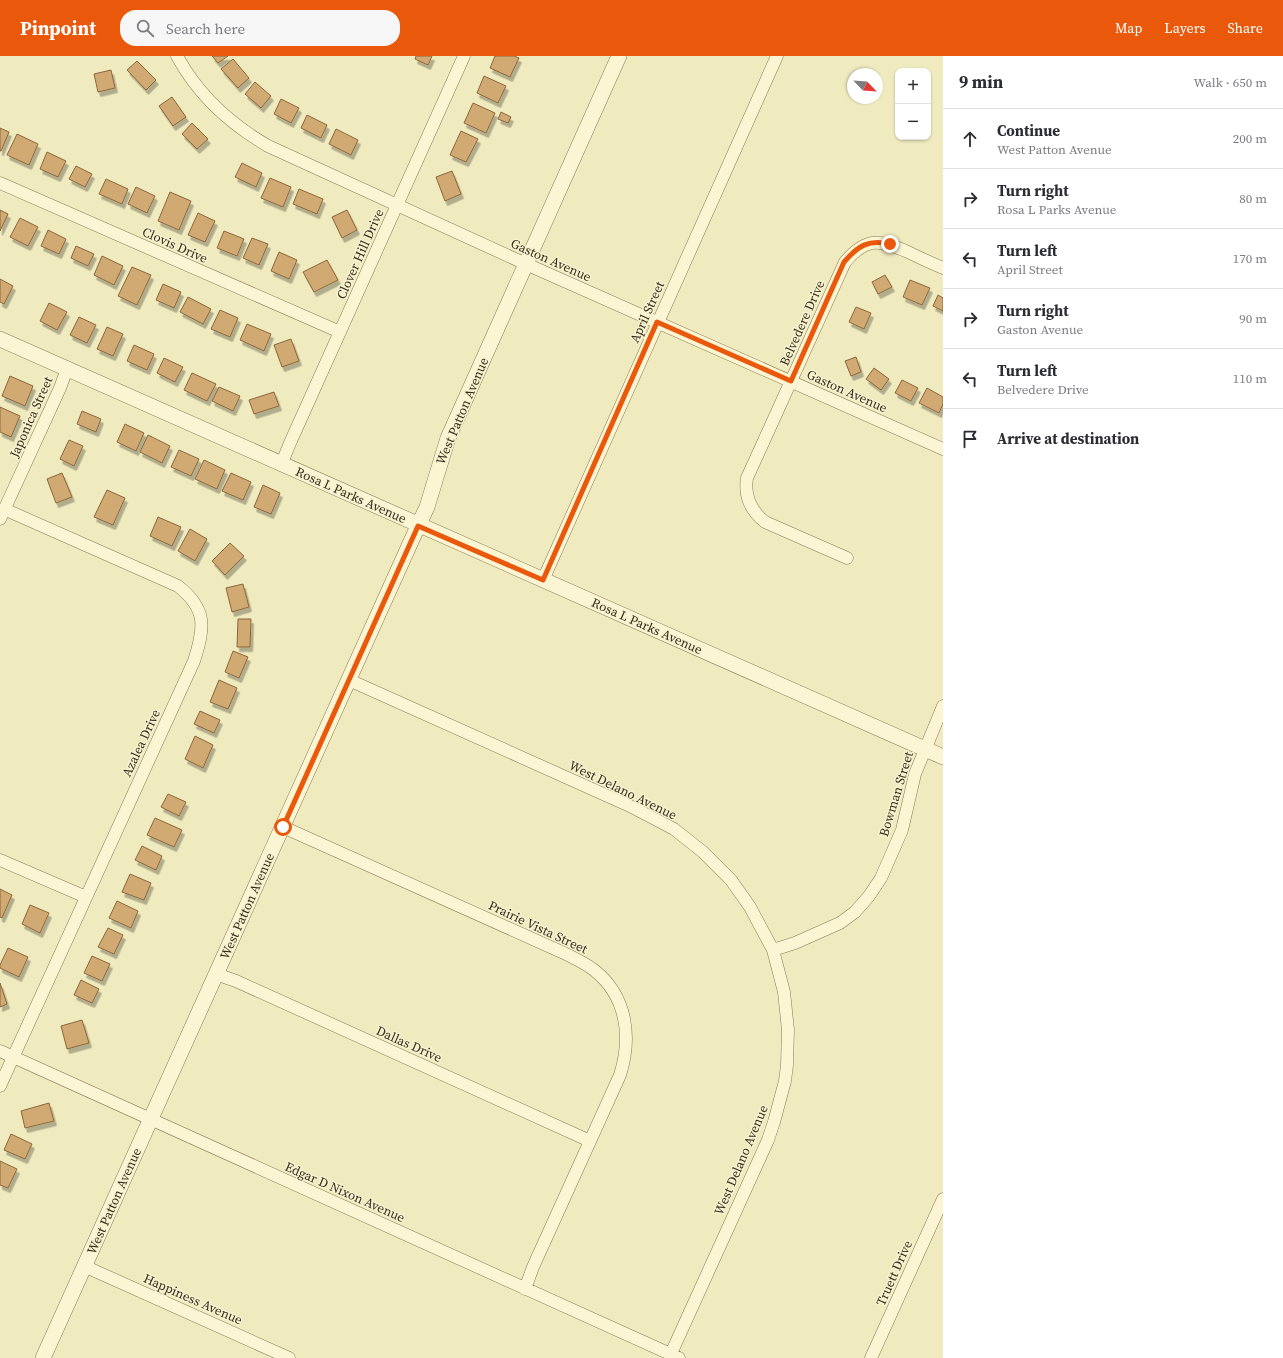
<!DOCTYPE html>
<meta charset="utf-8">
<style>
:root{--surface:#fff;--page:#f7f7f7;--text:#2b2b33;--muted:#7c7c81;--line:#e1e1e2;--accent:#ea580c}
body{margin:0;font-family:"Source Serif 4",serif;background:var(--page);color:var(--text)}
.controls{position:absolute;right:12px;top:12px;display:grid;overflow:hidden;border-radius:8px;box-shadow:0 1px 3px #0004}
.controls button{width:36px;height:36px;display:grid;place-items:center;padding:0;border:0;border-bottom:1px solid var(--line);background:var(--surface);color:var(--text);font:20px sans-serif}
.compass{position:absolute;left:847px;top:12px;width:36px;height:36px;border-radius:50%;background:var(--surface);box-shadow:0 1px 3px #0004;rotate:115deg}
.stop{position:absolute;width:12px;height:12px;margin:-9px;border:3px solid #ea580c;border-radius:50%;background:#fff}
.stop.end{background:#ea580c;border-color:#fff;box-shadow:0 1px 4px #0008}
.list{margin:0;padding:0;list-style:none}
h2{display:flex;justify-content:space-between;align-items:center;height:52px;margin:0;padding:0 16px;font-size:17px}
h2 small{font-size:13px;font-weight:400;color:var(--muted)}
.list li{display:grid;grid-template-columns:26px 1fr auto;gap:12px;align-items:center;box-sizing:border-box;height:60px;padding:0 16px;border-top:1px solid var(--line)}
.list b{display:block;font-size:15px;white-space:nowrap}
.list p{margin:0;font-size:13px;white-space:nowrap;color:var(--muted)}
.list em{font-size:13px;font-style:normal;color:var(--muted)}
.icon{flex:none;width:22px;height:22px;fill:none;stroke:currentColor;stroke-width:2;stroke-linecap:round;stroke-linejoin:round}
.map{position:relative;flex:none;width:943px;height:1302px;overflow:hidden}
header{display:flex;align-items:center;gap:24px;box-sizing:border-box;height:56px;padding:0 20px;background:var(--accent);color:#fff}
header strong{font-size:19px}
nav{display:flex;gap:22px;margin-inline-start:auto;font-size:14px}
.search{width:280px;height:36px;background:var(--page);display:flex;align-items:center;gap:10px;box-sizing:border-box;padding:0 14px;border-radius:16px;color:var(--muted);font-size:15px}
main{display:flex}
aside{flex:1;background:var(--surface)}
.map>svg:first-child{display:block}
</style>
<header>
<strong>Pinpoint</strong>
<div class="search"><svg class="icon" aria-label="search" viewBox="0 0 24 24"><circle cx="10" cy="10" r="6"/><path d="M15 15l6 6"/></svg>Search here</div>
<nav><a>Map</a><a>Layers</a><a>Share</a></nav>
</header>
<main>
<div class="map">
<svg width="943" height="1302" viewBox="0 0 943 1302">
<defs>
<filter id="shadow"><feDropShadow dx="2.5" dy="4.5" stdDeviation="0" flood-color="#0004"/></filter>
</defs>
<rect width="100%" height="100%" fill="#f0eabf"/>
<path fill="#d1a973" stroke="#8a673b" filter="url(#shadow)" d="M 212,0 L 228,0 L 218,7 Z
M 416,0 L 432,0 L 428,9 L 415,3 Z
M 495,0 L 514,0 L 519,2 L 510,21 L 490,12 Z
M 233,3 L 249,22 L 238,32 L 221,13 Z
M 137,5 L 156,24 L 146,34 L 127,14 Z
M 111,14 L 115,32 L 98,36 L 94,18 Z
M 484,20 L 506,30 L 498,47 L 477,37 Z
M 255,26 L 271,40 L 261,52 L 245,38 Z
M 172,41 L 186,61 L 173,70 L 159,50 Z
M 281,43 L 299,52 L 291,67 L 274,58 Z
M 473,47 L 495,57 L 486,77 L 464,67 Z
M 501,56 L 511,61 L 508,67 L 498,63 Z
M 307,59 L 327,69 L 321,82 L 301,72 Z
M 192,67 L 208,83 L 197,93 L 182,78 Z
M 0,72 L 9,76 L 1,95 L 0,95 Z
M 336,73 L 358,84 L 351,99 L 329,88 Z
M 461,75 L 478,83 L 466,106 L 450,99 Z
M 17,78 L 38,88 L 29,109 L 7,99 Z
M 47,96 L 66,105 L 58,121 L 40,113 Z
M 242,107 L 262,117 L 256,131 L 235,121 Z
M 76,110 L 92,118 L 85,131 L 69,123 Z
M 452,115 L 461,138 L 445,145 L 436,121 Z
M 270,122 L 291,131 L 283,151 L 261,142 Z
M 106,123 L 128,133 L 122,148 L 99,138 Z
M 136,131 L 155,140 L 147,157 L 128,148 Z
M 299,133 L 323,143 L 317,158 L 293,148 Z
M 170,136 L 191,145 L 179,174 L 158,165 Z
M 0,154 L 8,158 L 0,175 Z
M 347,154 L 357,174 L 342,182 L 332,161 Z
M 198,157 L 215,165 L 205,186 L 188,179 Z
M 20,162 L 38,171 L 28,190 L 10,181 Z
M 48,174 L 66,183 L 59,198 L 41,190 Z
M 224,175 L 244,183 L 237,200 L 217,192 Z
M 252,182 L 268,188 L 259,209 L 243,202 Z
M 76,190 L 94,198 L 88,210 L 71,202 Z
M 279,196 L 297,204 L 289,223 L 271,215 Z
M 102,200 L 123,210 L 114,229 L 94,219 Z
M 327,204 L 338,224 L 314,236 L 303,216 Z
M 132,211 L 151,219 L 137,249 L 118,240 Z
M 885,219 L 892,231 L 878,238 L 872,226 Z
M 0,223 L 13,230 L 4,248 L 0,246 Z
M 910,224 L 930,232 L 922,249 L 903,241 Z
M 163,228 L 181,236 L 174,252 L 156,244 Z
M 938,239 L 943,242 L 943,255 L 933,250 Z
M 188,241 L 211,253 L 203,268 L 180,256 Z
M 49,247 L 67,256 L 57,274 L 40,265 Z
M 856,251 L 871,257 L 864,273 L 849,266 Z
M 220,254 L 238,262 L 230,281 L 211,273 Z
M 79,261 L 96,269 L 87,287 L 70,279 Z
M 247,268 L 271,278 L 264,295 L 240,284 Z
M 107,271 L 123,278 L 113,300 L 97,293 Z
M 291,283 L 299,305 L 282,311 L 274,289 Z
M 134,289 L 154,298 L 147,314 L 127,305 Z
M 856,301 L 861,316 L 851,320 L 845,305 Z
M 164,302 L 183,311 L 175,326 L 157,317 Z
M 874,312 L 889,323 L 881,334 L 866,323 Z
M 192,317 L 216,328 L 207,345 L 184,334 Z
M 10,320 L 33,330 L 25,350 L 2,340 Z
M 902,324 L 918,332 L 911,345 L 895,337 Z
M 219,331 L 240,340 L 233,355 L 212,345 Z
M 927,332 L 943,341 L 943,348 L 939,357 L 919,347 Z
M 274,336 L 279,350 L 254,358 L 249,344 Z
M 0,351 L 20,360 L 11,381 L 0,376 Z
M 82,355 L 101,363 L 96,376 L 77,368 Z
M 125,368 L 144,377 L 136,395 L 117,386 Z
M 148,379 L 170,390 L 162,407 L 140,396 Z
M 69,384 L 83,390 L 74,410 L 60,403 Z
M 179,394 L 199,403 L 191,420 L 171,411 Z
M 204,404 L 225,414 L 217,433 L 195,423 Z
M 62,417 L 72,441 L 56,447 L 47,423 Z
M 231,417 L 251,426 L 243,444 L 222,435 Z
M 263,429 L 280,437 L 271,458 L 254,451 Z
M 107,434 L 125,442 L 113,469 L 94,461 Z
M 158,461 L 181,471 L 172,490 L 150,480 Z
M 190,473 L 207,483 L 195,505 L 178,495 Z
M 230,487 L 244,500 L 225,519 L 212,505 Z
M 243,528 L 249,551 L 232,556 L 226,532 Z
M 238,563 L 251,563 L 250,591 L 237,591 Z
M 233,595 L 248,601 L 239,622 L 225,616 Z
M 219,624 L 237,632 L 228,653 L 210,646 Z
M 200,655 L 220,664 L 214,677 L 194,668 Z
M 195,680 L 213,689 L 203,712 L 185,703 Z
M 168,738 L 186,746 L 179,760 L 161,751 Z
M 155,762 L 182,774 L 174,791 L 147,779 Z
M 142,790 L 162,800 L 156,814 L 135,804 Z
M 130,818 L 151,827 L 144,844 L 122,836 Z
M 0,833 L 12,839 L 2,862 L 0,861 Z
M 117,845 L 138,855 L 131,872 L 109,862 Z
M 30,849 L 49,857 L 40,877 L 22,868 Z
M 108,872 L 123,879 L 114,898 L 98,891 Z
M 8,892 L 28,901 L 19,921 L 0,912 L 0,909 Z
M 92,900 L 110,908 L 102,925 L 84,917 Z
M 81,924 L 99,933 L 92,947 L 74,939 Z
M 0,927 L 7,948 L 0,951 Z
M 82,964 L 89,987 L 67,993 L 61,970 Z
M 49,1047 L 54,1065 L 25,1072 L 21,1055 Z
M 11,1078 L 32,1088 L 25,1103 L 4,1094 Z
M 0,1105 L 17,1113 L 8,1132 L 0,1129 Z"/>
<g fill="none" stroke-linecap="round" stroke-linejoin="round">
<g stroke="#8a7a56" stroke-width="13">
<path id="minor" d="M 177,0 C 198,39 230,68 268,90 L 526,208 L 943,393
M 0,127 L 340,276
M 281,409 L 290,387 L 464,0
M 0,463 L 60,332 L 67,313
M 847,502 L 765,466 C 750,454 744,440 747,422 L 845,206 C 867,180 880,184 908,196 C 920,202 931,207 943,212
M 543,524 L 777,0
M 349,624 L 630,750 L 674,773 L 703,796 L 731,824 L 750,851 L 773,894 L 784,936 L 788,974 L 787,1009 L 785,1025 L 774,1066 L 768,1084 L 669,1302
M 283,771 L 564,897 C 574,902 585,907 594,914 C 627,940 632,981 620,1019 L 533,1211 L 525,1233
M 0,804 L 86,841
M 773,894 L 795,887 L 840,867 L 855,856 L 869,840 L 881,822 L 902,774 L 915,718 L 943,650
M 216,918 L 236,925 L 590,1085
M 0,995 L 679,1302
M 0,1030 L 194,605 C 205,571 207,553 178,530 L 4,453
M 84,1210 L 289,1302
M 871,1302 L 943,1143"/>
</g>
<g stroke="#8a7a56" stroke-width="16">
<path id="tertiary" d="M 0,283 L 943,701
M 43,1302 L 418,470 L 427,451 L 448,382 L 619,0"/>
</g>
<use href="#minor" stroke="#fbf5d3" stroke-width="12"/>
<use href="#tertiary" stroke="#fbf5d3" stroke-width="15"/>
</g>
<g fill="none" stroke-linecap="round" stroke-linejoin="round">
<path stroke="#ea580c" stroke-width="5" d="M 283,771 L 418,470 L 543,524 L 657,266 L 791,325 L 844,206 C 858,190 868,183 890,188"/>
</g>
<g text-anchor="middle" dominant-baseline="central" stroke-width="3" stroke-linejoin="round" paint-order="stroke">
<g font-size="13" fill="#392e1c" stroke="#f7f2cf">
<text transform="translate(175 189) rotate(24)">Clovis Drive</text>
<text transform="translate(360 198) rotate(-66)">Clover Hill Drive</text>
<text transform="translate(551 204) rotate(24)">Gaston Avenue</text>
<text transform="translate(647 256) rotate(-66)">April Street</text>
<text transform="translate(802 267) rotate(-66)">Belvedere Drive</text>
<text transform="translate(847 335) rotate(24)">Gaston Avenue</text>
<text transform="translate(462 355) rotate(-67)">West Patton Avenue</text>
<text transform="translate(31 361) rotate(-66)">Japonica Street</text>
<text transform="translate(351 439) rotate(24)">Rosa L Parks Avenue</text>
<text transform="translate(647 570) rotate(24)">Rosa L Parks Avenue</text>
<text transform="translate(141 687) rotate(-65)">Azalea Drive</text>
<text transform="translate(623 734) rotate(26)">West Delano Avenue</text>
<text transform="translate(896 738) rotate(-73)">Bowman Street</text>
<text transform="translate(247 850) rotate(-66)">West Patton Avenue</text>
<text transform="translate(538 871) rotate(25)">Prairie Vista Street</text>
<text transform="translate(409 988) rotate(24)">Dallas Drive</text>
<text transform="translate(741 1104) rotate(-67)">West Delano Avenue</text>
<text transform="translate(345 1136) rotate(24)">Edgar D Nixon Avenue</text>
<text transform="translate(114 1145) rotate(-66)">West Patton Avenue</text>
<text transform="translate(894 1217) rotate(-66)">Truett Drive</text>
<text transform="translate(193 1243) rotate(24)">Happiness Avenue</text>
</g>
</g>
</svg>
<div class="controls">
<button>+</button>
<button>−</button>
</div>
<svg class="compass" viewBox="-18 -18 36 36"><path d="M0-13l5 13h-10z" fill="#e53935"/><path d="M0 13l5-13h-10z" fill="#7c7c81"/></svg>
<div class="stop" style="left:283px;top:771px"></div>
<div class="stop end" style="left:890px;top:188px"></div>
</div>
<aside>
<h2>9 min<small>Walk · 650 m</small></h2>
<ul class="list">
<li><svg class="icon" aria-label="ahead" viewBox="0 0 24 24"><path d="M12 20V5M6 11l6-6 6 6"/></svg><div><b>Continue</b><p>West Patton Avenue</p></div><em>200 m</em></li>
<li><svg class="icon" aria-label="right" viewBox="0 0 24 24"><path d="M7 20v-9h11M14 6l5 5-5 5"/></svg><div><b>Turn right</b><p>Rosa L Parks Avenue</p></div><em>80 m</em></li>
<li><svg class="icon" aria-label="left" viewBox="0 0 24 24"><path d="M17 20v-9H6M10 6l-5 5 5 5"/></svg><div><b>Turn left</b><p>April Street</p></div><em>170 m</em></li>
<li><svg class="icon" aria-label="right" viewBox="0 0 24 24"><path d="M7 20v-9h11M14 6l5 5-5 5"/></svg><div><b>Turn right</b><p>Gaston Avenue</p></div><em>90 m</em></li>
<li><svg class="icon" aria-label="left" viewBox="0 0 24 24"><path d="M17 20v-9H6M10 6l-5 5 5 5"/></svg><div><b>Turn left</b><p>Belvedere Drive</p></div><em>110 m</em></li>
<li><svg class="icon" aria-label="arrive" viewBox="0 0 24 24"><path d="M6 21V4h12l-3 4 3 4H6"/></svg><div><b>Arrive at destination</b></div></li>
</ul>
</aside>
</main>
